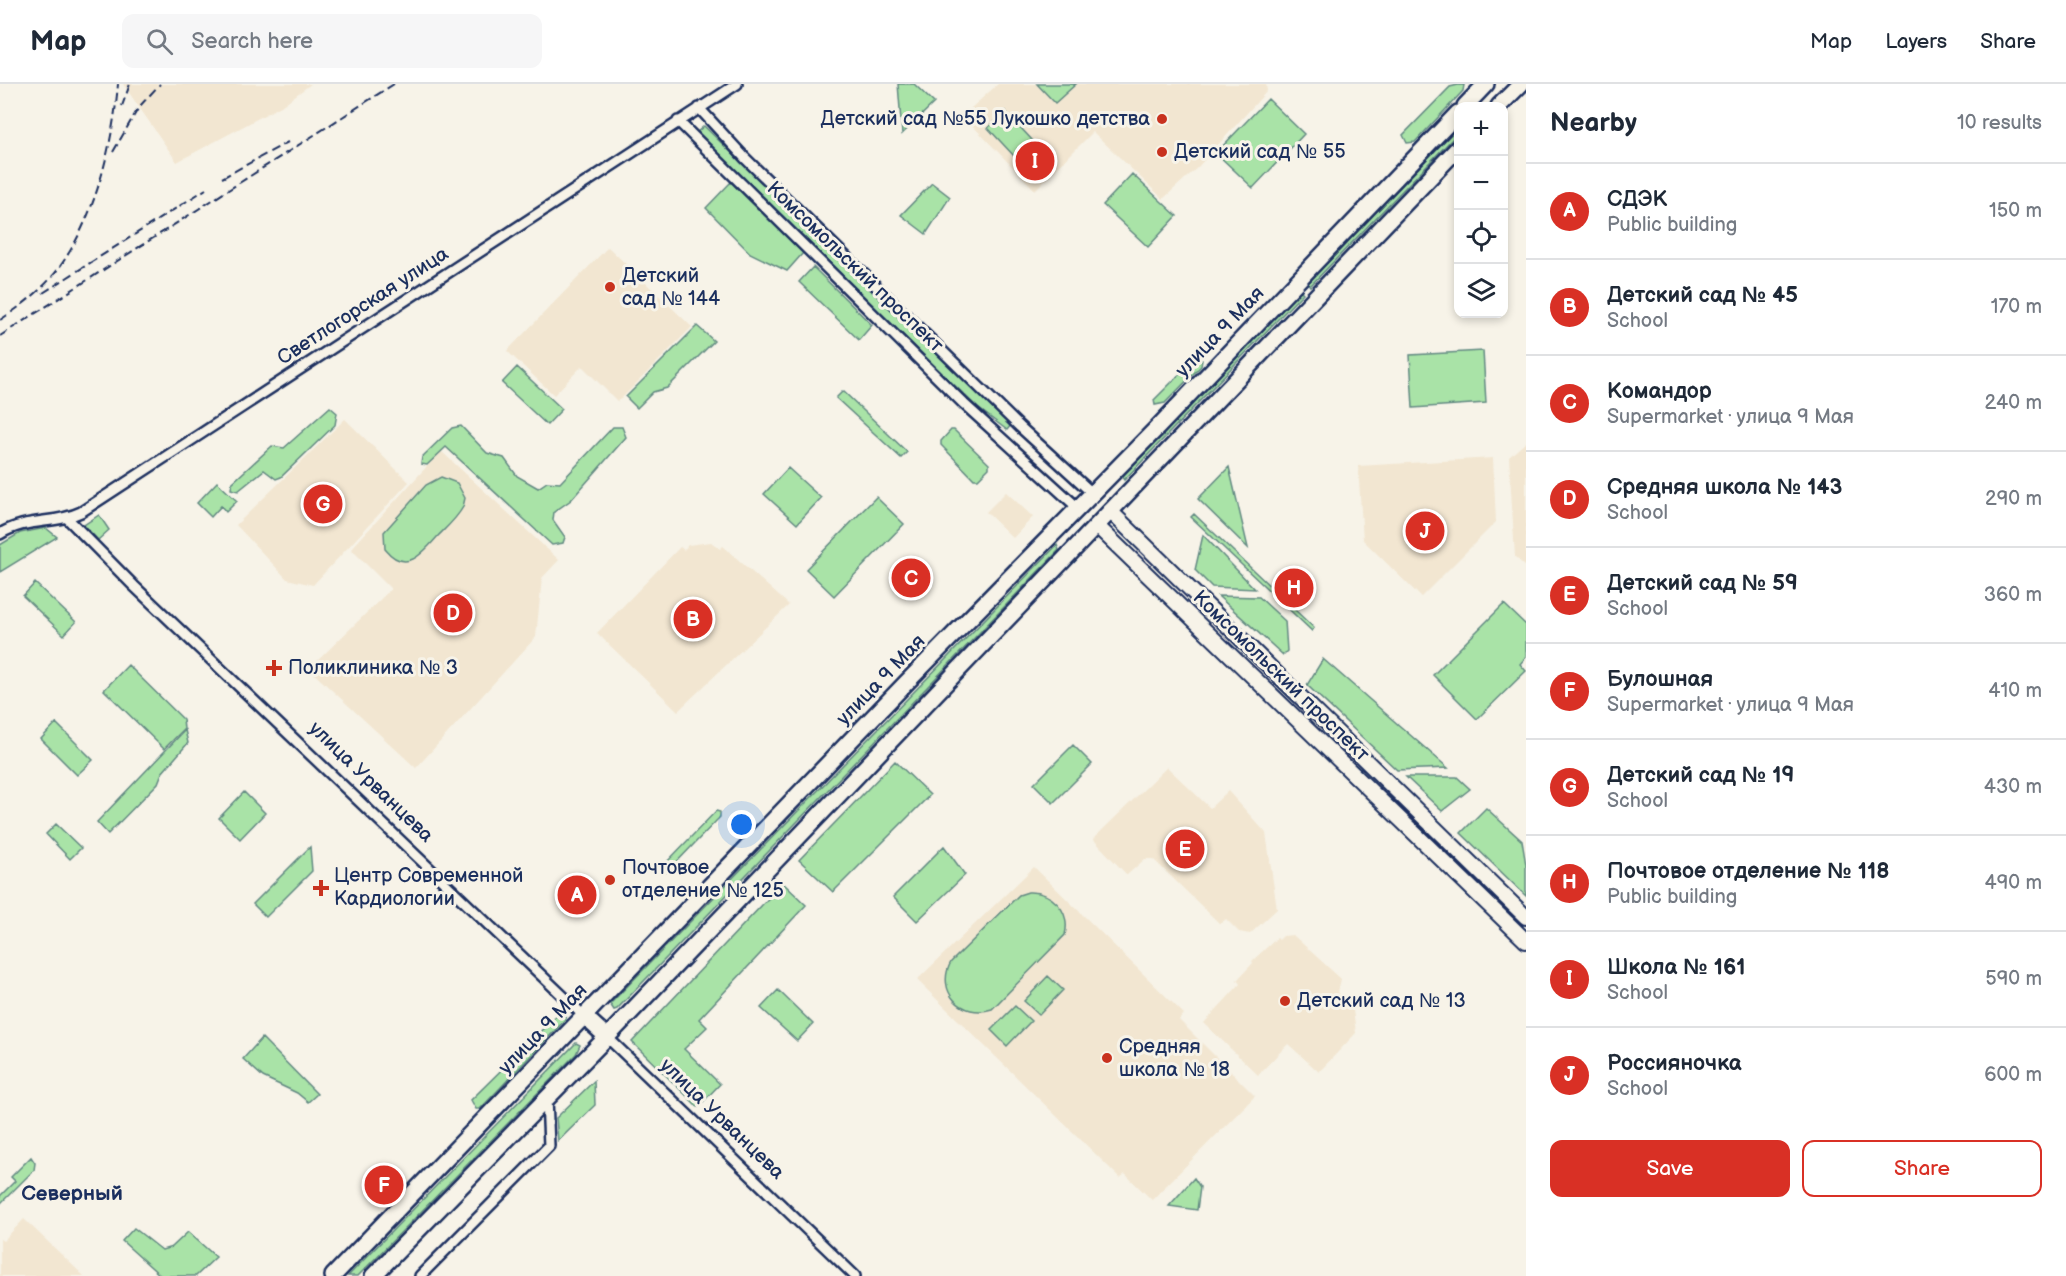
<!DOCTYPE html>
<meta charset="utf-8">
<style>
:root{--surface:#fff;--page:#f6f6f7;--text:#1f2937;--muted:#747a83;--line:#e0e1e3;--accent:#d93025}
body{margin:0;font-family:"Balsamiq Sans",sans-serif;background:var(--page);color:var(--text)}
.controls{position:absolute;right:18px;top:18px;display:grid;overflow:hidden;border-radius:12px;box-shadow:0 3px 9px #0003}
.controls button{width:54px;height:54px;display:grid;place-items:center;padding:0;border:0;border-bottom:2px solid var(--line);background:var(--surface);color:var(--text);font:30px sans-serif}
.you{position:absolute;left:742px;top:741px;width:21px;height:21px;margin:-15px;border:4px solid #fff;border-radius:50%;background:#1a73e8;box-shadow:0 0 0 9px #1a73e833}
.badge{display:grid;place-items:center;width:39px;height:39px;border-radius:50%;background:var(--accent);color:#fff;font-size:20px;font-weight:700}
.pin{position:absolute;translate:-50% -50%;border:3px solid #fff;box-shadow:0 2px 6px #0006}
.list{margin:0;padding:0;list-style:none}
h2{display:flex;justify-content:space-between;align-items:center;height:78px;margin:0;padding:0 24px;font-size:26px}
h2 small{font-size:20px;font-weight:400;color:var(--muted)}
.list li{display:grid;grid-template-columns:39px 1fr auto;gap:18px;align-items:center;box-sizing:border-box;height:96px;padding:0 24px;border-top:2px solid var(--line)}
.list b{display:block;font-size:22px;white-space:nowrap}
.list p{margin:0;font-size:20px;white-space:nowrap;color:var(--muted)}
.list em{font-size:20px;font-style:normal;color:var(--muted)}
.actions{display:flex;gap:12px;padding:18px 24px}
.actions a{flex:1;padding:14px 0;border:2px solid var(--accent);border-radius:12px;text-align:center;font-size:21px;color:var(--accent)}
.actions .main{background:var(--accent);color:#fff}
.icon{flex:none;width:33px;height:33px;fill:none;stroke:currentColor;stroke-width:2;stroke-linecap:round;stroke-linejoin:round}
.map{position:relative;flex:none;width:1526px;height:1192px;overflow:hidden}
header{display:flex;align-items:center;gap:36px;box-sizing:border-box;height:84px;padding:0 30px;background:var(--surface);border-bottom:2px solid var(--line)}
header strong{font-size:28px}
nav{display:flex;gap:33px;margin-inline-start:auto;font-size:21px}
.search{width:420px;height:54px;background:var(--page);display:flex;align-items:center;gap:15px;box-sizing:border-box;padding:0 21px;border-radius:12px;color:var(--muted);font-size:22px}
main{display:flex}
aside{flex:1;background:var(--surface)}
.map>svg:first-child{display:block}
</style>
<header>
<strong>Map</strong>
<div class="search"><svg class="icon" aria-label="search" viewBox="0 0 24 24"><circle cx="10" cy="10" r="6"/><path d="M15 15l6 6"/></svg>Search here</div>
<nav><a>Map</a><a>Layers</a><a>Share</a></nav>
</header>
<main>
<div class="map">
<svg width="1526" height="1192" viewBox="0 0 1526 1192">
<rect width="100%" height="100%" fill="#f7f3e8"/>
<filter id="ink" filterUnits="userSpaceOnUse"><feTurbulence type="fractalNoise" baseFrequency=".0167" numOctaves="2"/><feDisplacementMap in="SourceGraphic" scale="12" xChannelSelector="R" yChannelSelector="G"/><feConvolveMatrix kernelMatrix="1 2 1 2 8 2 1 2 1" color-interpolation-filters="sRGB"/></filter>
<g filter="url(#ink)">
<path fill="#f2e6d1" d="M 123,0 L 311,0 L 281,22 L 177,78 Z
M 998,0 L 1266,0 L 1267,7 L 1198,83 L 1163,115 L 1093,48 L 1035,106 L 965,34 L 970,25 Z
M 608,163 L 692,243 L 621,315 L 617,317 L 582,282 L 554,311 L 507,267 Z
M 345,335 L 409,398 L 313,501 L 287,495 L 236,441 Z
M 1526,358 L 1526,483 L 1515,473 L 1509,373 Z
M 441,367 L 559,476 L 542,494 L 536,553 L 416,684 L 309,585 L 391,505 L 351,465 Z
M 1493,374 L 1496,438 L 1421,513 L 1363,456 L 1358,382 Z
M 1006,408 L 1033,433 L 1013,454 L 986,428 Z
M 711,458 L 720,465 L 723,462 L 789,521 L 678,627 L 597,549 L 680,463 L 684,466 L 688,461 Z
M 1167,683 L 1210,724 L 1228,707 L 1266,749 L 1277,825 L 1250,850 L 1239,848 L 1226,835 L 1220,840 L 1153,775 L 1145,775 L 1127,791 L 1093,755 Z
M 1034,783 L 1184,930 L 1179,936 L 1255,1012 L 1152,1116 L 1125,1090 L 1120,1094 L 917,896 Z
M 1293,851 L 1341,895 L 1338,908 L 1353,926 L 1356,949 L 1319,988 L 1288,960 L 1258,991 L 1204,939 L 1240,900 L 1237,896 L 1253,879 L 1252,877 L 1277,854 L 1279,856 L 1283,852 Z
M 24,1135 L 84,1192 L 0,1192 L 0,1155 L 3,1157 Z"/>
<path fill="#a9e3a7" stroke="#628982" stroke-width="1.5" d="M 898,0 L 914,0 L 934,19 L 902,50 Z
M 1037,0 L 1076,0 L 1055,19 Z
M 1458,1 L 1464,1 L 1463,7 L 1415,58 L 1407,59 L 1403,51 L 1450,3 Z
M 1268,15 L 1304,50 L 1253,104 L 1216,69 Z
M 1005,27 L 1033,57 L 1015,73 L 988,44 Z
M 704,42 L 1011,341 L 1007,346 L 978,324 L 696,49 Z
M 1458,43 L 1458,49 L 1310,202 L 1308,199 Z
M 1132,90 L 1177,132 L 1148,163 L 1103,121 Z
M 731,98 L 803,169 L 787,187 L 750,169 L 706,124 Z
M 932,99 L 950,113 L 926,150 L 901,131 Z
M 813,183 L 872,241 L 859,256 L 799,198 Z
M 1300,206 L 1303,209 L 1124,396 L 1122,393 Z
M 697,242 L 714,257 L 667,304 L 653,308 L 637,324 L 626,313 Z
M 1483,267 L 1486,319 L 1413,324 L 1410,271 Z
M 1199,274 L 1202,276 L 1201,282 L 1165,319 L 1155,321 L 1154,316 L 1194,276 Z
M 517,283 L 562,325 L 547,341 L 502,299 Z
M 843,307 L 907,368 L 901,374 L 836,314 Z
M 330,323 L 337,329 L 335,341 L 281,393 L 276,395 L 264,386 L 238,407 L 231,405 L 232,399 L 272,362 L 284,364 Z
M 461,342 L 487,369 L 504,374 L 517,392 L 538,404 L 547,398 L 560,399 L 613,343 L 622,343 L 626,353 L 571,416 L 554,428 L 553,436 L 565,453 L 563,459 L 552,461 L 446,363 L 427,381 L 421,380 L 422,373 L 452,344 Z
M 951,346 L 954,346 L 989,380 L 989,384 L 978,395 L 974,395 L 941,361 L 941,357 Z
M 1229,383 L 1248,464 L 1198,415 Z
M 788,384 L 821,414 L 797,440 L 764,410 Z
M 441,393 L 457,399 L 465,414 L 463,423 C 457,434 447,443 438,452 C 423,469 406,491 385,465 L 384,448 L 426,401 Z
M 217,398 L 237,417 L 226,428 L 221,422 L 211,433 L 197,419 Z
M 876,413 L 904,440 L 834,512 L 806,485 Z
M 1194,430 L 1314,544 L 1312,547 L 1191,433 Z
M 99,431 L 109,446 L 98,456 L 84,441 Z
M 46,444 L 57,453 L 0,488 L 0,461 L 20,449 Z
M 1203,451 L 1255,505 L 1212,503 L 1195,486 Z
M 1057,461 L 1059,466 L 617,925 L 614,926 L 610,920 Z
M 35,499 L 76,538 L 64,551 L 23,512 Z
M 1218,512 L 1259,513 L 1285,537 L 1287,567 L 1283,571 Z
M 1504,520 L 1526,541 L 1526,573 L 1520,580 L 1526,587 L 1477,635 L 1433,591 Z
M 1323,575 L 1448,684 L 1397,686 L 1307,601 Z
M 128,581 L 183,635 L 184,645 L 164,665 L 104,606 Z
M 56,639 L 93,676 L 77,691 L 41,655 Z
M 185,646 L 188,659 L 162,689 L 158,699 L 108,750 L 97,738 Z
M 1073,661 L 1092,680 L 1053,719 L 1034,700 Z
M 895,677 L 930,711 L 833,808 L 799,776 Z
M 1406,693 L 1457,693 L 1470,705 L 1442,727 Z
M 244,708 L 265,729 L 240,755 L 219,734 Z
M 1486,724 L 1522,757 L 1526,781 L 1526,812 L 1461,749 Z
M 716,727 L 720,728 L 720,733 L 667,788 L 661,789 L 662,783 Z
M 56,740 L 81,764 L 70,775 L 46,750 Z
M 944,762 L 965,791 L 917,837 L 893,813 Z
M 310,763 L 312,787 L 266,833 L 253,820 Z
M 783,799 L 806,821 L 699,935 L 707,943 L 684,965 L 720,1000 L 698,1023 L 632,958 Z
M 1028,808 C 1052,807 1071,827 1065,851 L 992,925 C 962,935 935,907 951,878 L 1019,811 Z
M 1048,892 L 1063,906 L 1039,931 L 1024,917 Z
M 778,906 L 813,940 L 797,957 L 761,924 Z
M 1015,922 L 1031,937 L 1007,962 L 991,946 Z
M 562,926 L 566,929 L 566,935 L 480,1025 L 476,1025 L 471,1016 Z
M 262,954 L 317,1010 L 308,1018 L 297,1009 L 263,993 L 243,975 Z
M 576,959 L 580,961 L 576,970 L 358,1192 L 348,1192 Z
M 594,997 L 595,1021 L 558,1057 L 556,1034 Z
M 31,1073 L 35,1079 L 34,1086 L 0,1120 L 0,1112 L 15,1097 L 11,1093 Z
M 1194,1094 L 1200,1103 L 1197,1126 L 1169,1122 Z
M 134,1144 L 162,1166 L 172,1163 L 188,1148 L 216,1173 L 196,1192 L 161,1192 L 122,1157 Z"/>
<g fill="none" stroke-linecap="round" stroke-linejoin="round">
<g stroke="#1b2f5e" stroke-width="14">
<path id="minor" d="M 699,24 L 745,74 L 1020,343 L 1092,409
M 678,37 L 964,320 L 1078,424
M 67,434 L 134,502 L 585,933
M 0,450 C 27,433 54,441 81,428 L 737,0
M 607,953 L 855,1192
M 420,1192 L 549,1062 L 547,1014"/>
</g>
<g stroke="#1b2f5e" stroke-width="18">
<path id="secondary" d="M 1110,427 L 1526,833
M 1097,442 L 1526,857"/>
</g>
<g stroke="#1b2f5e" stroke-width="20">
<path id="primary" d="M 1465,22 L 1486,0
M 1499,22 L 1521,0
M 585,933 L 607,953
M 333,1192 L 906,599 L 1158,343 L 1458,29
M 373,1192 L 607,953 L 1458,64"/>
</g>
<use href="#minor" stroke="#f7f3e8" stroke-width="9"/>
<use href="#secondary" stroke="#f7f3e8" stroke-width="14"/>
<use href="#primary" stroke="#f7f3e8" stroke-width="15"/>
<path stroke="#1b2f5e" stroke-width="2" stroke-dasharray="9 4.5" stroke-linecap="butt" d="M 122,22 L 130,0
M 113,68 L 139,23 L 160,0
M 222,94 L 288,58
M 43,209 L 206,105
M 0,236 C 23,221 45,204 61,181 C 96,131 113,60 118,0
M 0,252 L 394,0"/>
</g>
</g>
<g fill="#c8321e" stroke="#f7f3e8" stroke-width="2">
<circle cx="1162" cy="35" r="6"/>
<circle cx="1162" cy="68" r="6"/>
<circle cx="610" cy="203" r="6"/>
<path d="M271 575h6v6h6v6h-6v6h-6v-6h-6v-6h6z"/>
<circle cx="610" cy="796" r="6"/>
<path d="M318 795h6v6h6v6h-6v6h-6v-6h-6v-6h6z"/>
<circle cx="1285" cy="917" r="6"/>
<circle cx="1107" cy="974" r="6"/>
</g>
<g text-anchor="middle" dominant-baseline="central" stroke-width="6" stroke-linejoin="round" paint-order="stroke">
<g font-size="20" fill="#1b2f5e" stroke="#f7f3e8" text-anchor="start">
<text x="1150" y="35" text-anchor="end">Детский сад №55 Лукошко детства</text>
<text x="1174" y="68">Детский сад № 55</text>
<text x="622" y="192">Детский<tspan x="622" dy="23">сад № 144</tspan></text>
<text x="288" y="584">Поликлиника № 3</text>
<text x="622" y="784">Почтовое<tspan x="622" dy="23">отделение № 125</tspan></text>
<text x="334" y="792">Центр Современной<tspan x="334" dy="23">Кардиологии</tspan></text>
<text x="1297" y="917">Детский сад № 13</text>
<text x="1119" y="963">Средняя<tspan x="1119" dy="23">школа № 18</tspan></text>
</g>
<g font-size="20" fill="#1b2f5e" stroke="#f7f3e8">
<text transform="translate(855 183) rotate(44)">Комсомольский проспект</text>
<text transform="translate(363 222) rotate(-33)">Светлогорская улица</text>
<text transform="translate(1220 248) rotate(-46)">улица 9 Мая</text>
<text transform="translate(1281 592) rotate(44)">Комсомольский проспект</text>
<text transform="translate(881 596) rotate(-46)">улица 9 Мая</text>
<text transform="translate(371 698) rotate(44)">улица Урванцева</text>
<text transform="translate(543 945) rotate(-46)">улица 9 Мая</text>
<text transform="translate(722 1035) rotate(44)">улица Урванцева</text>
</g>
<g font-size="21" font-weight="bold" fill="#1b2f5e" stroke="#f7f3e8">
<text x="72" y="1109">Северный</text>
</g>
</g>
</svg>
<div class="controls">
<button>+</button>
<button>−</button>
<button><svg class="icon" aria-label="locate" viewBox="0 0 24 24"><circle cx="12" cy="12" r="6"/><path d="M12 2v4M12 18v4M2 12h4M18 12h4"/></svg></button>
<button><svg class="icon" aria-label="layers" viewBox="0 0 24 24"><path d="M12 4l9 5-9 5-9-5zM3 14l9 5 9-5"/></svg></button>
</div>
<div class="you"></div>
<div class="pin badge" style="left:577px;top:811px">A</div>
<div class="pin badge" style="left:693px;top:535px">B</div>
<div class="pin badge" style="left:911px;top:494px">C</div>
<div class="pin badge" style="left:453px;top:529px">D</div>
<div class="pin badge" style="left:1185px;top:765px">E</div>
<div class="pin badge" style="left:384px;top:1101px">F</div>
<div class="pin badge" style="left:323px;top:420px">G</div>
<div class="pin badge" style="left:1294px;top:504px">H</div>
<div class="pin badge" style="left:1035px;top:77px">I</div>
<div class="pin badge" style="left:1425px;top:447px">J</div>
</div>
<aside>
<h2>Nearby<small>10 results</small></h2>
<ul class="list">
<li><span class="badge">A</span><div><b>СДЭК</b><p>Public building</p></div><em>150 m</em></li>
<li><span class="badge">B</span><div><b>Детский сад № 45</b><p>School</p></div><em>170 m</em></li>
<li><span class="badge">C</span><div><b>Командор</b><p>Supermarket · улица 9 Мая</p></div><em>240 m</em></li>
<li><span class="badge">D</span><div><b>Средняя школа № 143</b><p>School</p></div><em>290 m</em></li>
<li><span class="badge">E</span><div><b>Детский сад № 59</b><p>School</p></div><em>360 m</em></li>
<li><span class="badge">F</span><div><b>Булошная</b><p>Supermarket · улица 9 Мая</p></div><em>410 m</em></li>
<li><span class="badge">G</span><div><b>Детский сад № 19</b><p>School</p></div><em>430 m</em></li>
<li><span class="badge">H</span><div><b>Почтовое отделение № 118</b><p>Public building</p></div><em>490 m</em></li>
<li><span class="badge">I</span><div><b>Школа № 161</b><p>School</p></div><em>590 m</em></li>
<li><span class="badge">J</span><div><b>Россияночка</b><p>School</p></div><em>600 m</em></li>
</ul>
<div class="actions"><a class="main">Save</a><a>Share</a></div>
</aside>
</main>
